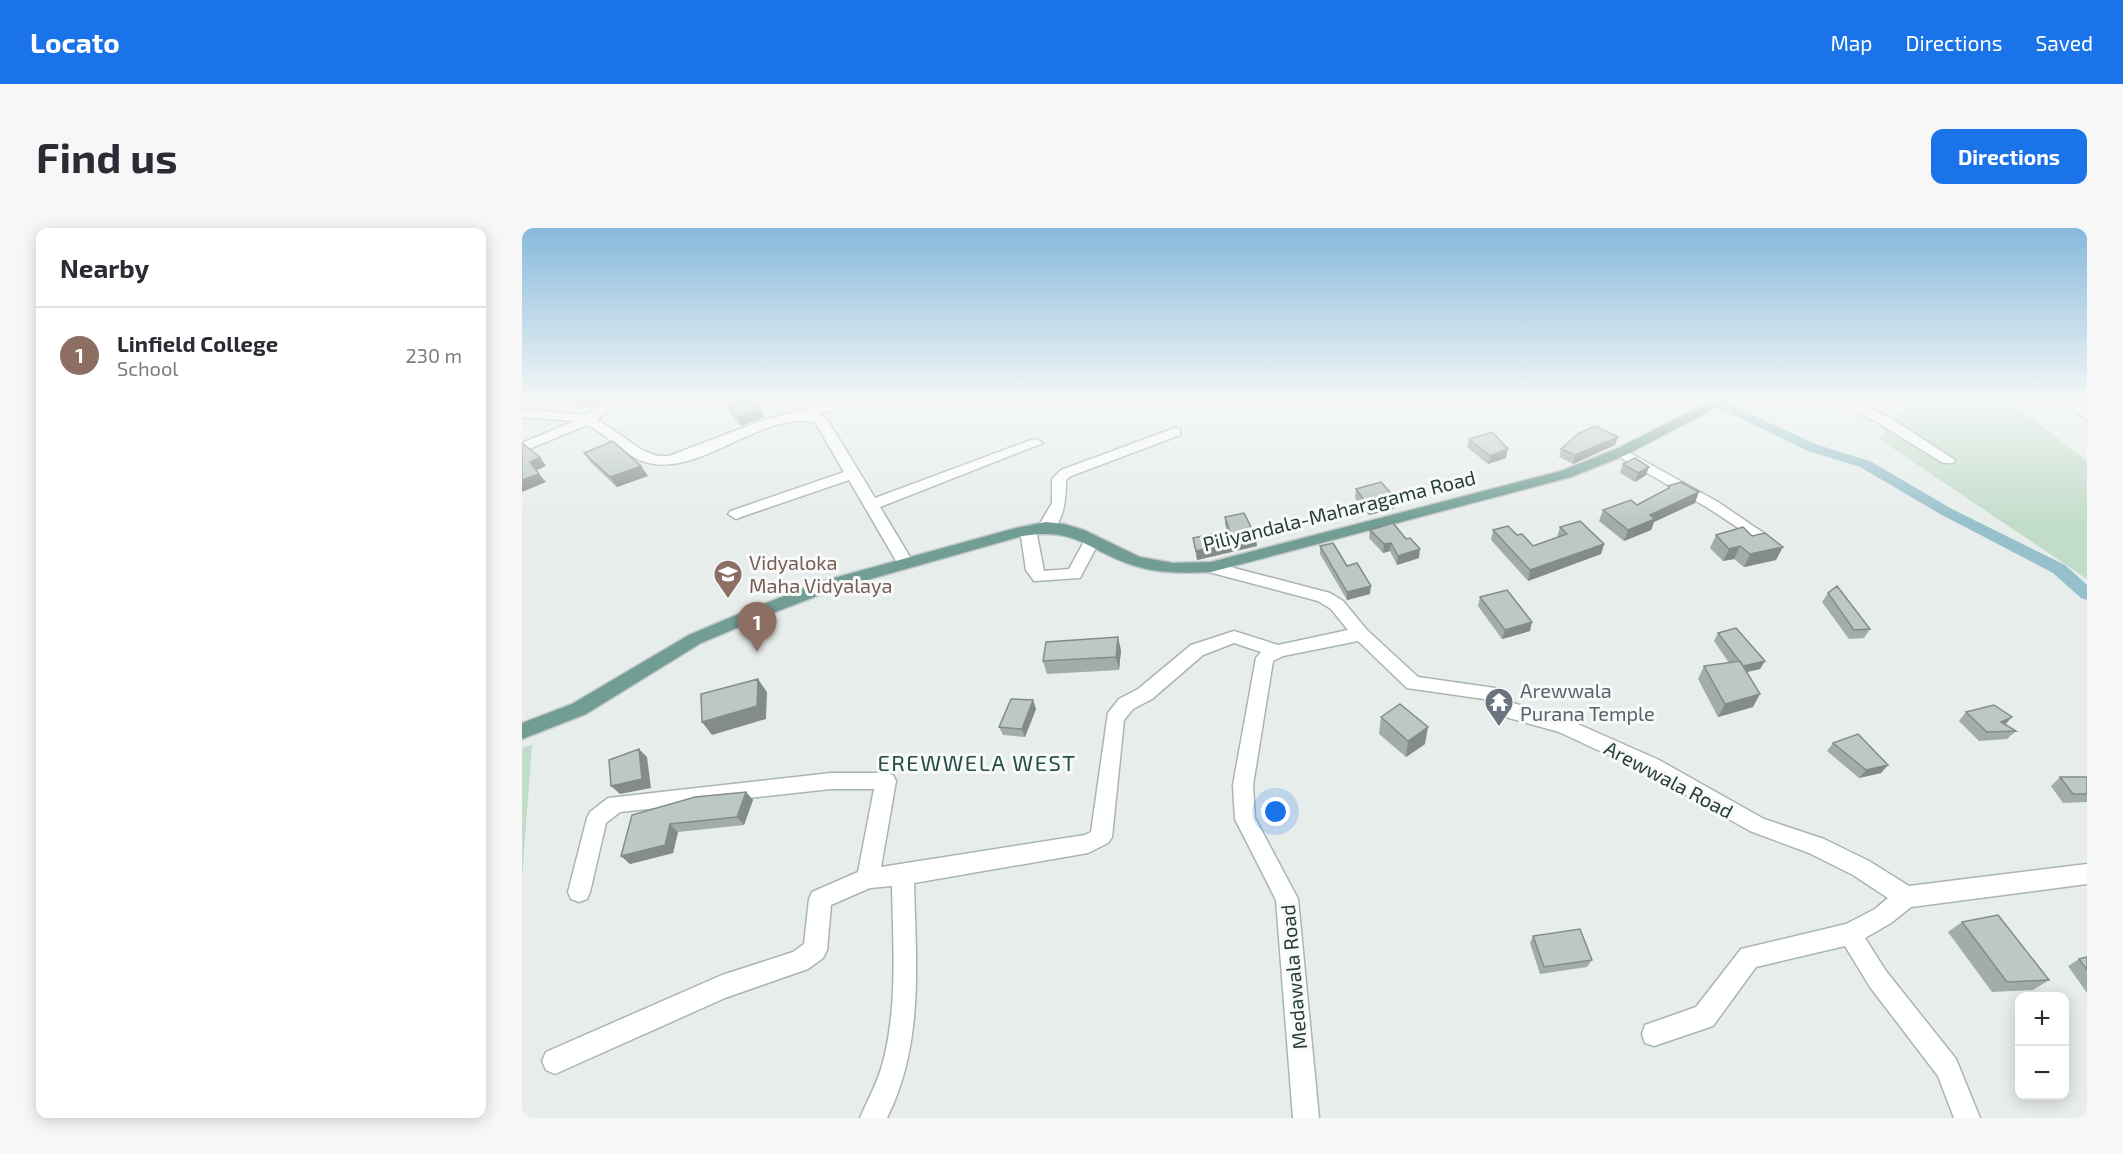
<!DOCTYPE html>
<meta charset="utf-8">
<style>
:root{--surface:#fff;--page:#f7f7f7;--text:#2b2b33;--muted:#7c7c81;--line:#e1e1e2;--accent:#1a73e8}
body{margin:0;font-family:"Exo 2",sans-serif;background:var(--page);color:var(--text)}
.controls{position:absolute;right:18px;bottom:18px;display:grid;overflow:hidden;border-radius:12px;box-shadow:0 3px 15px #0003}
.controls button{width:54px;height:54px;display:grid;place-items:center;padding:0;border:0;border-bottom:2px solid var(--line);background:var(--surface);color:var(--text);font:30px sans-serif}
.you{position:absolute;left:754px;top:584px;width:21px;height:21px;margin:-15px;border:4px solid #fff;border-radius:50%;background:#1a73e8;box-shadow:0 0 0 9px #1a73e833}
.badge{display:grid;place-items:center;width:39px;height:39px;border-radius:50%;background:var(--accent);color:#fff;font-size:20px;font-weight:700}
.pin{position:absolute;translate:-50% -50px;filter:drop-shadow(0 2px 3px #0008)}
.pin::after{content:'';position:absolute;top:32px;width:21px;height:18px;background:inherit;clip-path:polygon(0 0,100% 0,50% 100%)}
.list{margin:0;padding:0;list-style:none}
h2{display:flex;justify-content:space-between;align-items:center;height:78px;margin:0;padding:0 24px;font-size:26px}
h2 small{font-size:20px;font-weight:400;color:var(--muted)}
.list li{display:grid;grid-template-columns:39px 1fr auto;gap:18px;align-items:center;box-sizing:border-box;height:96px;padding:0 24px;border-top:2px solid var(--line)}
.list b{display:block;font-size:22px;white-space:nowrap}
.list p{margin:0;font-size:20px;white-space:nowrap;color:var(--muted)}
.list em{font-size:20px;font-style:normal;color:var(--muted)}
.map{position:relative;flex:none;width:1565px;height:890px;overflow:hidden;border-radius:12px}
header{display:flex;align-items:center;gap:36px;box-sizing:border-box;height:84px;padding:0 30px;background:var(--accent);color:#fff}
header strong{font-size:28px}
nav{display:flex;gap:33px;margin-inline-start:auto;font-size:21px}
.intro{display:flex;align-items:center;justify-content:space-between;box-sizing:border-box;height:144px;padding:0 36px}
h1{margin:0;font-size:42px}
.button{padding:15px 27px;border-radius:12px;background:var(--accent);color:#fff;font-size:21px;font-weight:700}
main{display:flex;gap:36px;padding:0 36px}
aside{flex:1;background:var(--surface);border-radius:12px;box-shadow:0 3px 15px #0003}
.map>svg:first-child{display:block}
</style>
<header>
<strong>Locato</strong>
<nav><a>Map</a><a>Directions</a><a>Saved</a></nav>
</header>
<div class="intro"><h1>Find us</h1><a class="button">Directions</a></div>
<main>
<aside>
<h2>Nearby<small></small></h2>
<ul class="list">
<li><span class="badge" style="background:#8d6e63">1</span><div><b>Linfield College</b><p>School</p></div><em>230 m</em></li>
</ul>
</aside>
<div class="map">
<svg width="1565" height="890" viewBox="0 0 1565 890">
<rect width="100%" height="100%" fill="#e7edeb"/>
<path fill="#c2dcca" d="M 1392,170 L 1469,170 L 1493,178 L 1565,233 L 1565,351 L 1357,211 Z
M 10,517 L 0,651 L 0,520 Z"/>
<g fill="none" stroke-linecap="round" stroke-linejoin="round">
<path fill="#96c0cb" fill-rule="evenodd" d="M 1177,170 L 1193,170 L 1296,217 L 1348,233 L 1430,281 L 1543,337 L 1565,357 L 1565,372 L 1559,370 L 1531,345 L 1420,287 L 1338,239 L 1286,223 Z"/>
<g stroke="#aab5b2" stroke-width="3">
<path id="minor" d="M 92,170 L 107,170 L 75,191 L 120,222 L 135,228 L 147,228 L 239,193 L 327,170 L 347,170 L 296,187 L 305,191 L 353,270 L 509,212 L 514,211 L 521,215 L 358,279 L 391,334 L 383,339 L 377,338 L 327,252 L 219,289 L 214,291 L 206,286 L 209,283 L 322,244 L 293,194 C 234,184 176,253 120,233 C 99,225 85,206 65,197 L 0,224 L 0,215 L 52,193 L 0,189 L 0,181 L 63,187 Z
M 1304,170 L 1321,170 L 1365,188 L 1433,232 L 1431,235 L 1421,235 L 1355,194 Z
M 1536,170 L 1550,170 L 1565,182 L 1565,192 Z
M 653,200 L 658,201 L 658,207 L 549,248 L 544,252 C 544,268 543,299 524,304 L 519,302 L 516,299 L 530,275 L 530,251 L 539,242 Z
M 1099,220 L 1196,274 L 1243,306 L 1240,309 L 1230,309 L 1186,280 L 1094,227 L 1094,221 Z
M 506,297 L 514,302 L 522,343 L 547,341 L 565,308 L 575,308 L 578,312 L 558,350 L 512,353 L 504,342 L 498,302 Z
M 689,334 L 808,365 L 821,373 L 845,402 L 896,449 L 973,460 L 988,474 L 1049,493 L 1137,532 L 1242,591 L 1302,611 L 1347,633 L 1387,658 L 1565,636 L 1565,656 L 1389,679 L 1369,695 L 1343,710 L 1364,743 L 1434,831 L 1458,890 L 1432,890 L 1416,848 L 1348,759 L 1323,718 L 1234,739 L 1191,798 L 1132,818 L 1123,815 L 1120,806 L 1123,797 L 1174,779 L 1219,721 L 1324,696 L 1353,681 L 1366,670 L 1331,647 L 1287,625 L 1228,603 L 1123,544 L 1037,504 L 987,490 L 974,484 L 962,471 L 885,460 L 836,413 L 761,428 L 751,433 L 731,557 L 733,590 L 776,671 L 797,890 L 771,890 L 754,672 L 713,591 L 711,557 L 734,430 L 739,424 L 712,415 L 681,427 L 630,471 L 611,481 L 602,492 L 590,609 L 586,615 L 566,625 L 392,655 C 394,735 402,816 365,890 L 338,890 C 346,871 356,854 361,834 C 376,777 371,716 370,658 L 348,660 L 309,677 L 305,722 L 301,730 L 286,741 L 203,770 L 33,846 L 24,842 L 20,833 L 24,824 L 200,747 L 271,724 L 282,716 L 287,671 L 290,664 L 336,644 L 352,561 L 309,561 L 98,584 L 84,595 L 68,664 L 65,671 L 57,674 L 49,671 L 46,664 L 65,590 L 68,584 L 86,570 L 309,545 L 364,545 L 371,547 L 374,553 L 359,639 L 563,607 L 569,604 L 586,485 L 597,471 L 616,461 L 669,417 L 706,405 L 712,403 L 756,417 L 826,402 L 809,381 L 796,373 L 683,343 L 681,339 Z"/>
</g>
<g stroke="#c3c9c8" stroke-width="3">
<path id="major" d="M 1196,170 L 1212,170 L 1104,227 L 1049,249 L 689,344 C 662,345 636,346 610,337 C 563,321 555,299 500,308 L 313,361 L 243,388 L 179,415 L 64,486 L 0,511 L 0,495 L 50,476 L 167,407 L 231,380 L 301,353 L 494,300 L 524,294 L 542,296 L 562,302 L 618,329 L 651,335 L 689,334 L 1039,243 L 1094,221 Z"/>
</g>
<use href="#minor" fill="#fff" fill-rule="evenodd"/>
<use href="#major" fill="#719d94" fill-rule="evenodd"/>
</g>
<path fill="#a2aca9" d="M 47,170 L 86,170 L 71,180 L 52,178 Z
M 947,211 L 984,230 L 966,236 L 945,219 Z
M 1093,217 L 1051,236 L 1037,229 L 1039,221 Z
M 62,225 L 126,248 L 95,259 L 69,235 Z
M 1101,236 L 1124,247 L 1113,254 L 1098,245 Z
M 1146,258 L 1173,275 L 1132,294 L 1129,302 L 1102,313 L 1077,293 L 1081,282 L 1115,277 L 1145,261 Z
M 834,261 L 874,271 L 873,280 L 847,287 L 833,270 Z
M 703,289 L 735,318 L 675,332 L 671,310 L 705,302 L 703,297 Z
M 1038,299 L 1082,316 L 1079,326 L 1006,353 L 969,312 L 971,302 L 995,307 L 1011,318 L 1035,309 Z
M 848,302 L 897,330 L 875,337 L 868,323 L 861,325 L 847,310 Z
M 1194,307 L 1254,332 L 1222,339 L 1212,331 L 1201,333 L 1188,320 Z
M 798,318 L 825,338 L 848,366 L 825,372 L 798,326 Z
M 1306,365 L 1348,401 L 1342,410 L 1327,411 L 1300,374 Z
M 958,369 L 1008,403 L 980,411 L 956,378 Z
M 1196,405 L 1243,433 L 1238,441 L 1225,444 L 1231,479 L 1196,489 L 1176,451 L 1182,438 L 1207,435 L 1192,413 Z
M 599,422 L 597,442 L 525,446 L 521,433 Z
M 511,472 L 514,481 L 503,509 L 481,507 L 477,499 Z
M 1444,484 L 1494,503 L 1485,511 L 1457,513 L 1437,493 Z
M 859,489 L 903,516 L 884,529 L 857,506 Z
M 1311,515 L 1366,537 L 1359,545 L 1337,550 L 1305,523 Z
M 1538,549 L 1565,549 L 1565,574 L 1541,575 L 1529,558 Z
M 224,564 L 231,572 L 222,597 L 156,604 L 151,625 L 108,636 L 99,628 L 110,587 Z
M 1440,694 L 1527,752 L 1511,762 L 1470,764 L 1426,704 Z
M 1011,708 L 1070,732 L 1065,739 L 1018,746 L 1008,715 Z
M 1565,729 L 1565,765 L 1546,738 L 1557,731 Z"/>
<path fill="#848c89" d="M 67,170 L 86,170 L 71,180 L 65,172 Z
M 260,170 L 275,170 L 275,171 L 262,175 Z
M 238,181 L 242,189 L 219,198 L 214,190 Z
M 1096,209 L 1093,217 L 1051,236 L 1053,227 Z
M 986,221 L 984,230 L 966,236 L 968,228 Z
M 18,229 L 24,238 L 15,242 L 8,234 Z
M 119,238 L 126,248 L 95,259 L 88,249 Z
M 1127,239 L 1124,247 L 1113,254 L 1116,245 Z
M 17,246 L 24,254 L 0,264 L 0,252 Z
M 1177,264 L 1173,275 L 1132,294 L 1129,302 L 1102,313 L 1106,302 L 1128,287 Z
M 874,271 L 873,280 L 847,287 L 847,279 Z
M 734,309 L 735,318 L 675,332 L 674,323 Z
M 869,315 L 868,323 L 861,325 L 862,316 Z
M 1082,316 L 1079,326 L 1006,353 L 1008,342 Z
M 1218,318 L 1212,331 L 1201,333 L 1207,321 Z
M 1261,319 L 1254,332 L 1222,339 L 1228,326 Z
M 898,321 L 897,330 L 875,337 L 876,328 Z
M 849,358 L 848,366 L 825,372 L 825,364 Z
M 1010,394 L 1008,403 L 980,411 L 983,402 Z
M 596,409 L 599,422 L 597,442 L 594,429 Z
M 1243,433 L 1238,441 L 1216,446 L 1221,438 Z
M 236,451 L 245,464 L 244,491 L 190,507 L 180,494 Z
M 1238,466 L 1231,479 L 1196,489 L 1203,476 Z
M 511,472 L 514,481 L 503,509 L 500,501 Z
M 1490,489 L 1482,498 L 1479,494 Z
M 906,499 L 903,516 L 884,529 L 886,513 Z
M 117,521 L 125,529 L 129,560 L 98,566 L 89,558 Z
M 1366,537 L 1359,545 L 1337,550 L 1344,542 Z
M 224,564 L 231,572 L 222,597 L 215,589 Z
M 148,596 L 156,604 L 151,625 L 108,636 L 99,628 Z"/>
<path fill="#bcc8c4" stroke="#848c89" stroke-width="1.5" d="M 49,170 L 67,170 L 65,172 Z
M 218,170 L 227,170 L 238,181 L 214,190 L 205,175 Z
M 1073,198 L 1096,209 L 1053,227 L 1039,221 L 1056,206 Z
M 970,204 L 986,221 L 968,228 L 947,211 Z
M 91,213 L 119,238 L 88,249 L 62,225 Z
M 0,215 L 18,229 L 8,234 L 17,246 L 0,252 Z
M 1113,230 L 1127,239 L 1116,245 L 1101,236 Z
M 859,254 L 874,271 L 847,279 L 834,261 Z
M 1159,254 L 1177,264 L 1128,287 L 1133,291 L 1106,302 L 1081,282 L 1109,272 L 1115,277 L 1147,260 L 1146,258 Z
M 722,285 L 734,309 L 674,323 L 671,310 L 707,302 L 703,289 Z
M 1058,293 L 1082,316 L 1008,342 L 971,302 L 986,298 L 995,307 L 1000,306 L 1011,318 L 1045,306 L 1038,299 Z
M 871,295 L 884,311 L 888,310 L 898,321 L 876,328 L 869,315 L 862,316 L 848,302 Z
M 1221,299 L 1230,308 L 1243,305 L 1261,319 L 1228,326 L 1218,318 L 1207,321 L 1194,307 Z
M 811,315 L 825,338 L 835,335 L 849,358 L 825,364 L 798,318 Z
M 1315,358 L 1348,401 L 1332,402 L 1306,365 Z
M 985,362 L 1010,394 L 983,402 L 958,369 Z
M 1214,400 L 1243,433 L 1221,438 L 1196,405 Z
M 596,409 L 594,429 L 521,433 L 524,414 Z
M 1218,433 L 1238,466 L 1203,476 L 1182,438 Z
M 236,451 L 235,478 L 180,494 L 179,466 Z
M 489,471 L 511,472 L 500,501 L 477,499 Z
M 878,476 L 906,499 L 886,513 L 859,489 Z
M 1472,477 L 1490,489 L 1479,494 L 1494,503 L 1465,504 L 1444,484 Z
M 1336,506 L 1366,537 L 1344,542 L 1311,515 Z
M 117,521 L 120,551 L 89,558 L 87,532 Z
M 1538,549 L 1565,549 L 1565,566 L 1551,566 Z
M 224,564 L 215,589 L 148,596 L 143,617 L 99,628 L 110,587 L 173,569 Z
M 1476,687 L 1527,752 L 1485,754 L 1440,694 Z
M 1058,701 L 1070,732 L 1022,739 L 1011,708 Z
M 1565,729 L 1565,742 L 1557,731 Z"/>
<linearGradient id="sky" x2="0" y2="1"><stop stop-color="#87b9dc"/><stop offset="0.58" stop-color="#f4f7f6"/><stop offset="1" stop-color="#f4f7f6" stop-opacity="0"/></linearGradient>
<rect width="1565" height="295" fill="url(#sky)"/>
<defs>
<g id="school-pin" transform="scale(1.5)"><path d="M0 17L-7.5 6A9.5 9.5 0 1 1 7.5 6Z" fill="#8d6e63" stroke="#f7faf9"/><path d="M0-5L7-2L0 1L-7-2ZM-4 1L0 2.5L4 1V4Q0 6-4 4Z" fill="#fff"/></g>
<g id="temple-pin" transform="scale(1.5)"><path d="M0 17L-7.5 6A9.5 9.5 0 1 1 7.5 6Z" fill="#6b7280" stroke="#f7faf9"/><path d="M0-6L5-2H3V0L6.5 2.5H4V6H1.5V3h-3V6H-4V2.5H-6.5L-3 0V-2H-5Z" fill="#fff"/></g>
</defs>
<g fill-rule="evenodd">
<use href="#school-pin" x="206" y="346"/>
<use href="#temple-pin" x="977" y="474"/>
</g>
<g text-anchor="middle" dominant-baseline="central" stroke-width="6" stroke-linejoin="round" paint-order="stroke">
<g font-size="20" fill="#273e39" stroke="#f7faf9">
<text transform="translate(817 282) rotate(-14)">Piliyandala-Maharagama Road</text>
<text transform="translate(1147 551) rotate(28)">Arewwala Road</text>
<text transform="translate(771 749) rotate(-95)">Medawala Road</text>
</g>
<g font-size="20" fill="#785e54" stroke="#f7faf9" text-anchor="start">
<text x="227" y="334">Vidyaloka<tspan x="227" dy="23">Maha Vidyalaya</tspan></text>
</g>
<g font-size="20" fill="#5b616d" stroke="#f7faf9" text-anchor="start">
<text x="998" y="462">Arewwala<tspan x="998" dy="23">Purana Temple</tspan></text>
</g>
<g font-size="22" letter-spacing="1.5" fill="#254e46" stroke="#f7faf9">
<text x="455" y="534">EREWWELA WEST</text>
</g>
</g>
</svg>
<div class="controls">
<button>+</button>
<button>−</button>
</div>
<div class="you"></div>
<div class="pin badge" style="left:235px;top:424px;background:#8d6e63">1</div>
</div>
</main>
